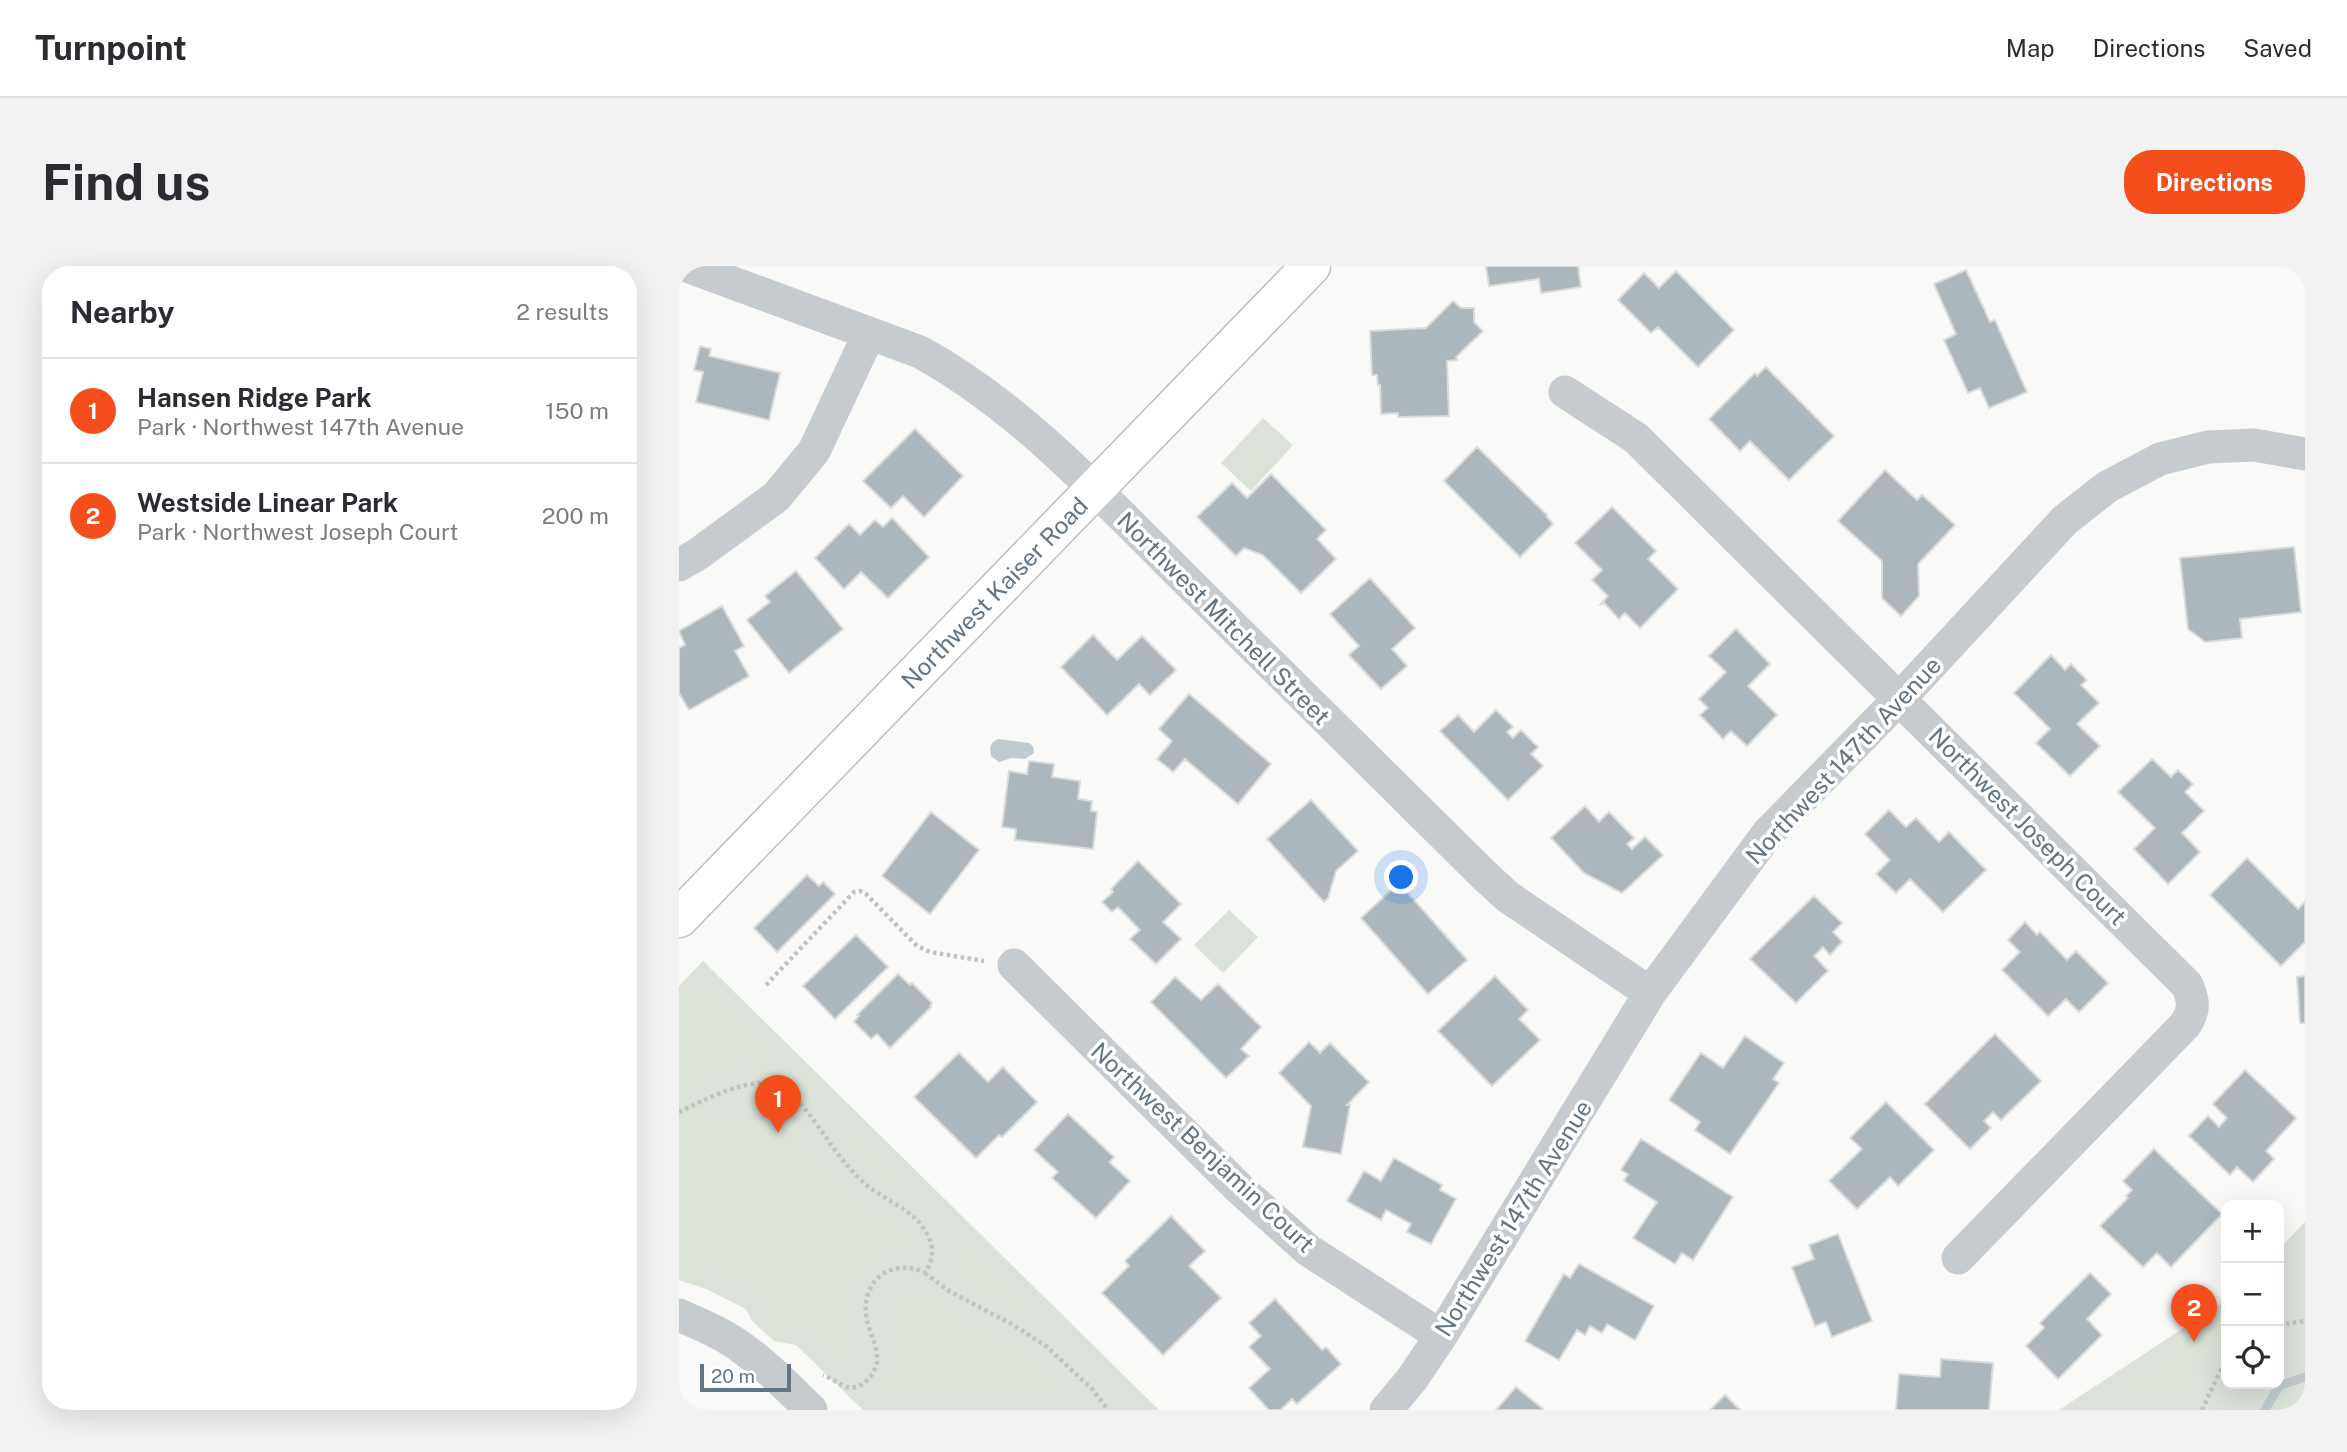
<!DOCTYPE html>
<meta charset="utf-8">
<style>
:root{--surface:#fff;--page:#f2f2f3;--text:#2b2b33;--muted:#7c7c81;--line:#e1e1e2;--accent:#f44e1c}
body{margin:0;font-family:"Public Sans",sans-serif;background:var(--page);color:var(--text)}
.controls{position:absolute;right:21px;bottom:21px;display:grid;overflow:hidden;border-radius:14px;box-shadow:0 7px 28px #0002}
.controls button{width:63px;height:63px;display:grid;place-items:center;padding:0;border:0;border-bottom:2px solid var(--line);background:var(--surface);color:var(--text);font:35px sans-serif}
.scale{position:absolute;left:21px;bottom:18px;width:91px;box-sizing:border-box;padding-left:7px;border:4px solid #617585;border-top:0;font-size:19px;line-height:24px;white-space:nowrap;color:#617585;-webkit-text-stroke:5px #fff;paint-order:stroke}
.you{position:absolute;left:723px;top:612px;width:24px;height:24px;margin:-18px;border:5px solid #fff;border-radius:50%;background:#1a73e8;box-shadow:0 0 0 10px #1a73e833}
.badge{display:grid;place-items:center;width:46px;height:46px;border-radius:50%;background:var(--accent);color:#fff;font-size:23px;font-weight:700}
.pin{position:absolute;translate:-50% -58px;filter:drop-shadow(0 2px 4px #0008)}
.pin::after{content:'';position:absolute;top:37px;width:24px;height:21px;background:inherit;clip-path:polygon(0 0,100% 0,50% 100%)}
.list{margin:0;padding:0;list-style:none}
h2{display:flex;justify-content:space-between;align-items:center;height:91px;margin:0;padding:0 28px;font-size:30px}
h2 small{font-size:23px;font-weight:400;color:var(--muted)}
.list li{display:grid;grid-template-columns:46px 1fr auto;gap:21px;align-items:center;box-sizing:border-box;height:105px;padding:0 28px;border-top:2px solid var(--line)}
.list b{display:block;font-size:26px;white-space:nowrap}
.list p{margin:0;font-size:23px;white-space:nowrap;color:var(--muted)}
.list em{font-size:23px;font-style:normal;color:var(--muted)}
.icon{flex:none;width:38px;height:38px;fill:none;stroke:currentColor;stroke-width:2;stroke-linecap:round;stroke-linejoin:round}
.map{position:relative;flex:none;width:1626px;height:1144px;overflow:hidden;border-radius:28px}
header{display:flex;align-items:center;gap:42px;box-sizing:border-box;height:98px;padding:0 35px;background:var(--surface);border-bottom:2px solid var(--line)}
header strong{font-size:33px}
nav{display:flex;gap:38px;margin-inline-start:auto;font-size:24px}
.intro{display:flex;align-items:center;justify-content:space-between;box-sizing:border-box;height:168px;padding:0 42px}
h1{margin:0;font-size:49px}
.button{padding:18px 32px;border-radius:28px;background:var(--accent);color:#fff;font-size:24px;font-weight:700}
main{display:flex;gap:42px;padding:0 42px}
aside{flex:1;background:var(--surface);border-radius:28px;box-shadow:0 7px 28px #0002}
.map>svg:first-child{display:block}
</style>
<header>
<strong>Turnpoint</strong>
<nav><a>Map</a><a>Directions</a><a>Saved</a></nav>
</header>
<div class="intro"><h1>Find us</h1><a class="button">Directions</a></div>
<main>
<aside>
<h2>Nearby<small>2 results</small></h2>
<ul class="list">
<li><span class="badge">1</span><div><b>Hansen Ridge Park</b><p>Park · Northwest 147th Avenue</p></div><em>150 m</em></li>
<li><span class="badge">2</span><div><b>Westside Linear Park</b><p>Park · Northwest Joseph Court</p></div><em>200 m</em></li>
</ul>
</aside>
<div class="map">
<svg width="1626" height="1144" viewBox="0 0 1626 1144">
<rect width="100%" height="100%" fill="#f9f9f7"/>
<path fill="#dbe2d7" d="M 584,152 L 614,179 L 572,225 L 542,197 Z
M 550,644 L 579,671 L 544,707 L 515,679 Z
M 24,695 L 480,1144 L 184,1144 L 117,1079 L 95,1075 L 73,1055 L 67,1043 L 27,1023 L 0,1014 L 0,720 Z
M 1626,956 L 1626,1144 L 1380,1144 L 1547,1034 L 1547,1118 L 1600,1118 L 1600,983 Z"/>
<path fill="#bfcbd0" d="M 319,473 L 350,477 L 354,480 L 355,487 L 346,493 L 332,492 L 320,496 L 312,490 L 311,481 L 314,476 Z"/>
<g fill="none" stroke-linecap="round" stroke-linejoin="round">
<path stroke="#bfcbd0" stroke-width="9" d="M 1586,1144 L 1600,1120 L 1626,1111"/>
</g>
<path fill="#acb6bd" stroke="#dbdbd9" stroke-width="2" d="M 807,0 L 899,0 L 902,21 L 862,27 L 860,13 L 810,20 Z
M 1287,4 L 1311,56 L 1316,54 L 1348,126 L 1310,142 L 1301,122 L 1289,127 L 1265,74 L 1277,68 L 1255,18 Z
M 997,5 L 1055,64 L 1019,101 L 979,61 L 972,67 L 939,34 L 965,7 L 980,22 Z
M 774,35 L 782,42 L 795,42 L 795,56 L 804,65 L 777,91 L 778,94 L 768,95 L 770,150 L 719,151 L 719,147 L 702,148 L 701,119 L 699,119 L 698,109 L 693,109 L 691,65 L 747,62 Z
M 21,80 L 32,83 L 30,90 L 101,107 L 90,154 L 17,136 L 24,106 L 15,104 Z
M 1087,101 L 1155,170 L 1110,214 L 1071,175 L 1061,185 L 1030,153 L 1076,107 L 1078,110 Z
M 236,163 L 284,210 L 245,251 L 224,230 L 212,242 L 184,215 Z
M 798,181 L 868,249 L 867,250 L 874,258 L 841,291 L 765,215 Z
M 1206,204 L 1238,234 L 1243,229 L 1276,259 L 1239,298 L 1240,330 L 1222,350 L 1203,332 L 1203,295 L 1159,255 Z
M 592,208 L 647,264 L 638,273 L 657,293 L 622,327 L 584,289 L 565,282 L 557,290 L 518,251 L 553,217 L 568,232 Z
M 933,241 L 977,285 L 969,293 L 999,323 L 961,362 L 946,347 L 940,353 L 925,337 L 922,338 L 929,330 L 913,314 L 923,304 L 896,277 Z
M 213,252 L 250,291 L 209,332 L 182,306 L 165,323 L 136,292 L 170,258 L 181,269 L 196,254 L 204,261 Z
M 1615,281 L 1622,346 L 1561,353 L 1563,372 L 1526,376 L 1509,363 L 1501,292 Z
M 117,305 L 164,363 L 110,407 L 68,354 L 91,336 L 86,330 Z
M 691,312 L 736,362 L 713,383 L 728,400 L 702,423 L 670,389 L 680,380 L 651,348 Z
M 43,340 L 65,380 L 56,385 L 70,410 L 10,444 L 0,427 L 0,382 L 6,379 L 0,365 Z
M 1057,363 L 1091,398 L 1069,420 L 1098,449 L 1068,480 L 1052,465 L 1044,473 L 1021,449 L 1029,442 L 1020,433 L 1047,406 L 1030,390 Z
M 414,369 L 438,394 L 463,370 L 497,404 L 471,429 L 460,418 L 428,449 L 382,401 Z
M 1372,389 L 1386,404 L 1392,398 L 1408,414 L 1402,419 L 1420,437 L 1398,458 L 1421,480 L 1391,510 L 1357,477 L 1371,463 L 1335,427 Z
M 510,428 L 592,498 L 559,538 L 506,493 L 494,506 L 478,493 L 493,475 L 480,463 Z
M 817,444 L 834,461 L 828,466 L 834,472 L 842,464 L 859,481 L 852,488 L 864,500 L 829,534 L 761,465 L 779,449 L 795,466 Z
M 1473,493 L 1492,511 L 1499,504 L 1514,518 L 1506,526 L 1525,545 L 1503,567 L 1521,586 L 1489,618 L 1455,583 L 1476,562 L 1439,526 Z
M 350,495 L 375,498 L 373,511 L 401,515 L 399,533 L 413,535 L 412,545 L 418,546 L 414,583 L 336,574 L 337,563 L 323,561 L 330,505 L 348,508 Z
M 632,534 L 679,585 L 657,605 L 649,632 L 645,636 L 588,573 Z
M 906,540 L 920,556 L 930,546 L 955,572 L 948,578 L 953,583 L 966,571 L 984,589 L 943,627 L 905,607 L 872,572 Z
M 1210,544 L 1227,561 L 1237,552 L 1260,576 L 1270,566 L 1307,604 L 1264,646 L 1231,613 L 1217,627 L 1197,608 L 1211,594 L 1186,568 Z
M 252,546 L 300,584 L 251,648 L 203,610 Z
M 1568,592 L 1619,643 L 1626,636 L 1626,676 L 1602,700 L 1531,629 Z
M 459,595 L 502,638 L 484,656 L 502,673 L 477,698 L 451,673 L 461,664 L 439,641 L 433,646 L 423,636 L 434,626 L 432,623 Z
M 128,609 L 140,620 L 144,616 L 156,628 L 98,686 L 75,662 Z
M 720,617 L 788,694 L 749,728 L 682,652 Z
M 1135,630 L 1163,657 L 1154,666 L 1163,676 L 1151,689 L 1144,681 L 1135,690 L 1149,705 L 1117,737 L 1071,693 Z
M 1346,656 L 1358,669 L 1361,666 L 1388,694 L 1397,685 L 1429,717 L 1400,746 L 1387,733 L 1369,750 L 1323,704 L 1341,686 L 1329,674 Z
M 177,669 L 209,701 L 156,753 L 124,720 Z
M 219,708 L 231,719 L 233,717 L 253,737 L 251,740 L 252,741 L 211,782 L 198,768 L 192,773 L 175,756 L 180,750 L 178,749 Z
M 816,710 L 849,744 L 840,753 L 861,774 L 813,820 L 759,765 Z
M 1626,710 L 1626,757 L 1621,757 L 1618,711 Z
M 496,711 L 522,734 L 539,718 L 582,761 L 562,783 L 570,790 L 547,812 L 472,736 Z
M 1316,768 L 1362,815 L 1322,854 L 1314,846 L 1305,855 L 1312,862 L 1291,883 L 1246,838 Z
M 1066,770 L 1105,797 L 1094,813 L 1100,817 L 1051,888 L 1016,864 L 1021,856 L 990,834 L 1022,787 L 1044,802 Z
M 630,776 L 641,787 L 651,777 L 690,816 L 668,839 L 671,839 L 662,888 L 624,881 L 632,840 L 600,807 Z
M 280,787 L 309,816 L 324,801 L 358,836 L 323,871 L 320,869 L 297,892 L 235,831 Z
M 1566,804 L 1617,852 L 1587,885 L 1595,893 L 1574,916 L 1558,901 L 1551,909 L 1510,870 L 1529,850 L 1540,861 L 1548,852 L 1534,838 Z
M 1207,836 L 1255,884 L 1219,920 L 1211,911 L 1178,943 L 1150,915 L 1183,883 L 1171,872 Z
M 389,848 L 435,891 L 430,896 L 451,915 L 417,952 L 373,912 L 379,906 L 355,884 Z
M 962,873 L 1054,931 L 1014,994 L 1003,987 L 996,998 L 954,972 L 978,936 L 945,915 L 949,908 L 942,904 Z
M 1475,883 L 1543,948 L 1492,1001 L 1478,987 L 1464,1001 L 1421,960 L 1449,932 L 1447,930 L 1453,924 L 1444,915 Z
M 715,892 L 763,919 L 761,924 L 777,933 L 752,978 L 728,966 L 732,958 L 707,944 L 702,954 L 668,935 L 685,905 L 702,915 Z
M 492,950 L 526,985 L 510,1000 L 542,1032 L 484,1089 L 423,1027 L 450,1000 L 446,995 Z
M 1159,968 L 1193,1055 L 1153,1071 L 1147,1056 L 1136,1060 L 1113,1001 L 1135,993 L 1130,979 Z
M 900,998 L 975,1040 L 956,1074 L 928,1058 L 923,1067 L 911,1060 L 906,1069 L 898,1064 L 880,1094 L 846,1075 L 885,1008 L 891,1012 Z
M 1411,1007 L 1432,1028 L 1408,1053 L 1423,1069 L 1379,1113 L 1347,1080 L 1365,1062 L 1361,1057 Z
M 596,1033 L 643,1084 L 647,1081 L 662,1098 L 618,1138 L 613,1133 L 601,1144 L 590,1144 L 570,1122 L 591,1103 L 570,1081 L 582,1070 L 570,1057 Z
M 1262,1093 L 1314,1097 L 1310,1144 L 1217,1144 L 1220,1108 L 1261,1111 Z
M 837,1121 L 864,1143 L 864,1144 L 817,1144 Z
M 1046,1129 L 1061,1144 L 1031,1144 Z"/>
<g fill="none" stroke-linecap="round" stroke-linejoin="round">
<g stroke="#bcc0c4" stroke-width="41">
<g id="major">
<path id="s1" d="M 0,652 L 632,0"/>
</g>
</g>
<path stroke="#c0c3c5" stroke-width="4.5" stroke-dasharray="3.5 3.5" stroke-linecap="butt" d="M 87,719 L 175,626 L 181,625 L 187,628 L 238,680 L 251,686 L 305,695
M 0,846 C 24,835 69,810 96,819 C 124,829 148,877 167,898 C 174,906 182,915 190,921 C 207,934 234,945 245,963 C 255,977 256,992 246,1007 C 232,1000 220,1000 205,1007 C 198,1011 192,1019 189,1028 C 180,1058 200,1072 198,1096 C 196,1109 182,1125 168,1121 C 160,1118 152,1112 144,1109
M 246,1007 L 270,1025 L 336,1060 L 367,1080 L 413,1123 L 429,1144
M 1600,1059 L 1626,1055
M 1523,1144 L 1547,1093"/>
<path stroke="#c6cbcf" stroke-width="33" d="M 8,0 L 241,86 C 343,142 423,231 505,312 C 605,411 705,511 806,610 L 829,631 L 971,727
M 886,126 L 957,172 L 1508,719 C 1515,735 1516,744 1506,759 L 1279,992
M 0,299 L 19,288 L 97,231 L 135,185 L 190,68
M 335,699 L 561,923 L 629,984 L 762,1070
M 0,1049 C 23,1059 47,1069 67,1085 C 91,1102 111,1124 132,1144
M 707,1144 L 733,1113 L 762,1070 L 971,727 L 1089,567 L 1221,432 L 1386,254 L 1428,221 L 1481,193 L 1529,181 L 1575,179 L 1626,188"/>
<use href="#major" stroke="#fff" stroke-width="38"/>
</g>
<g text-anchor="middle" dominant-baseline="central" stroke-width="7" stroke-linejoin="round" paint-order="stroke">
<g font-size="24" fill="#617585" stroke="#fff">
<text stroke="none"><textPath href="#s1" startOffset="453">Northwest Kaiser Road</textPath></text>
<text transform="translate(545 352) rotate(45)">Northwest Mitchell Street</text>
<text transform="translate(1164 494) rotate(-47)">Northwest 147th Avenue</text>
<text transform="translate(1349 560) rotate(45)">Northwest Joseph Court</text>
<text transform="translate(524 881) rotate(43)">Northwest Benjamin Court</text>
<text transform="translate(834 952) rotate(-58)">Northwest 147th Avenue</text>
</g>
</g>
</svg>
<div class="controls">
<button>+</button>
<button>−</button>
<button><svg class="icon" aria-label="locate" viewBox="0 0 24 24"><circle cx="12" cy="12" r="6"/><path d="M12 2v4M12 18v4M2 12h4M18 12h4"/></svg></button>
</div>
<div class="scale">20 m</div>
<div class="you"></div>
<div class="pin badge" style="left:99px;top:867px">1</div>
<div class="pin badge" style="left:1515px;top:1076px">2</div>
</div>
</main>
